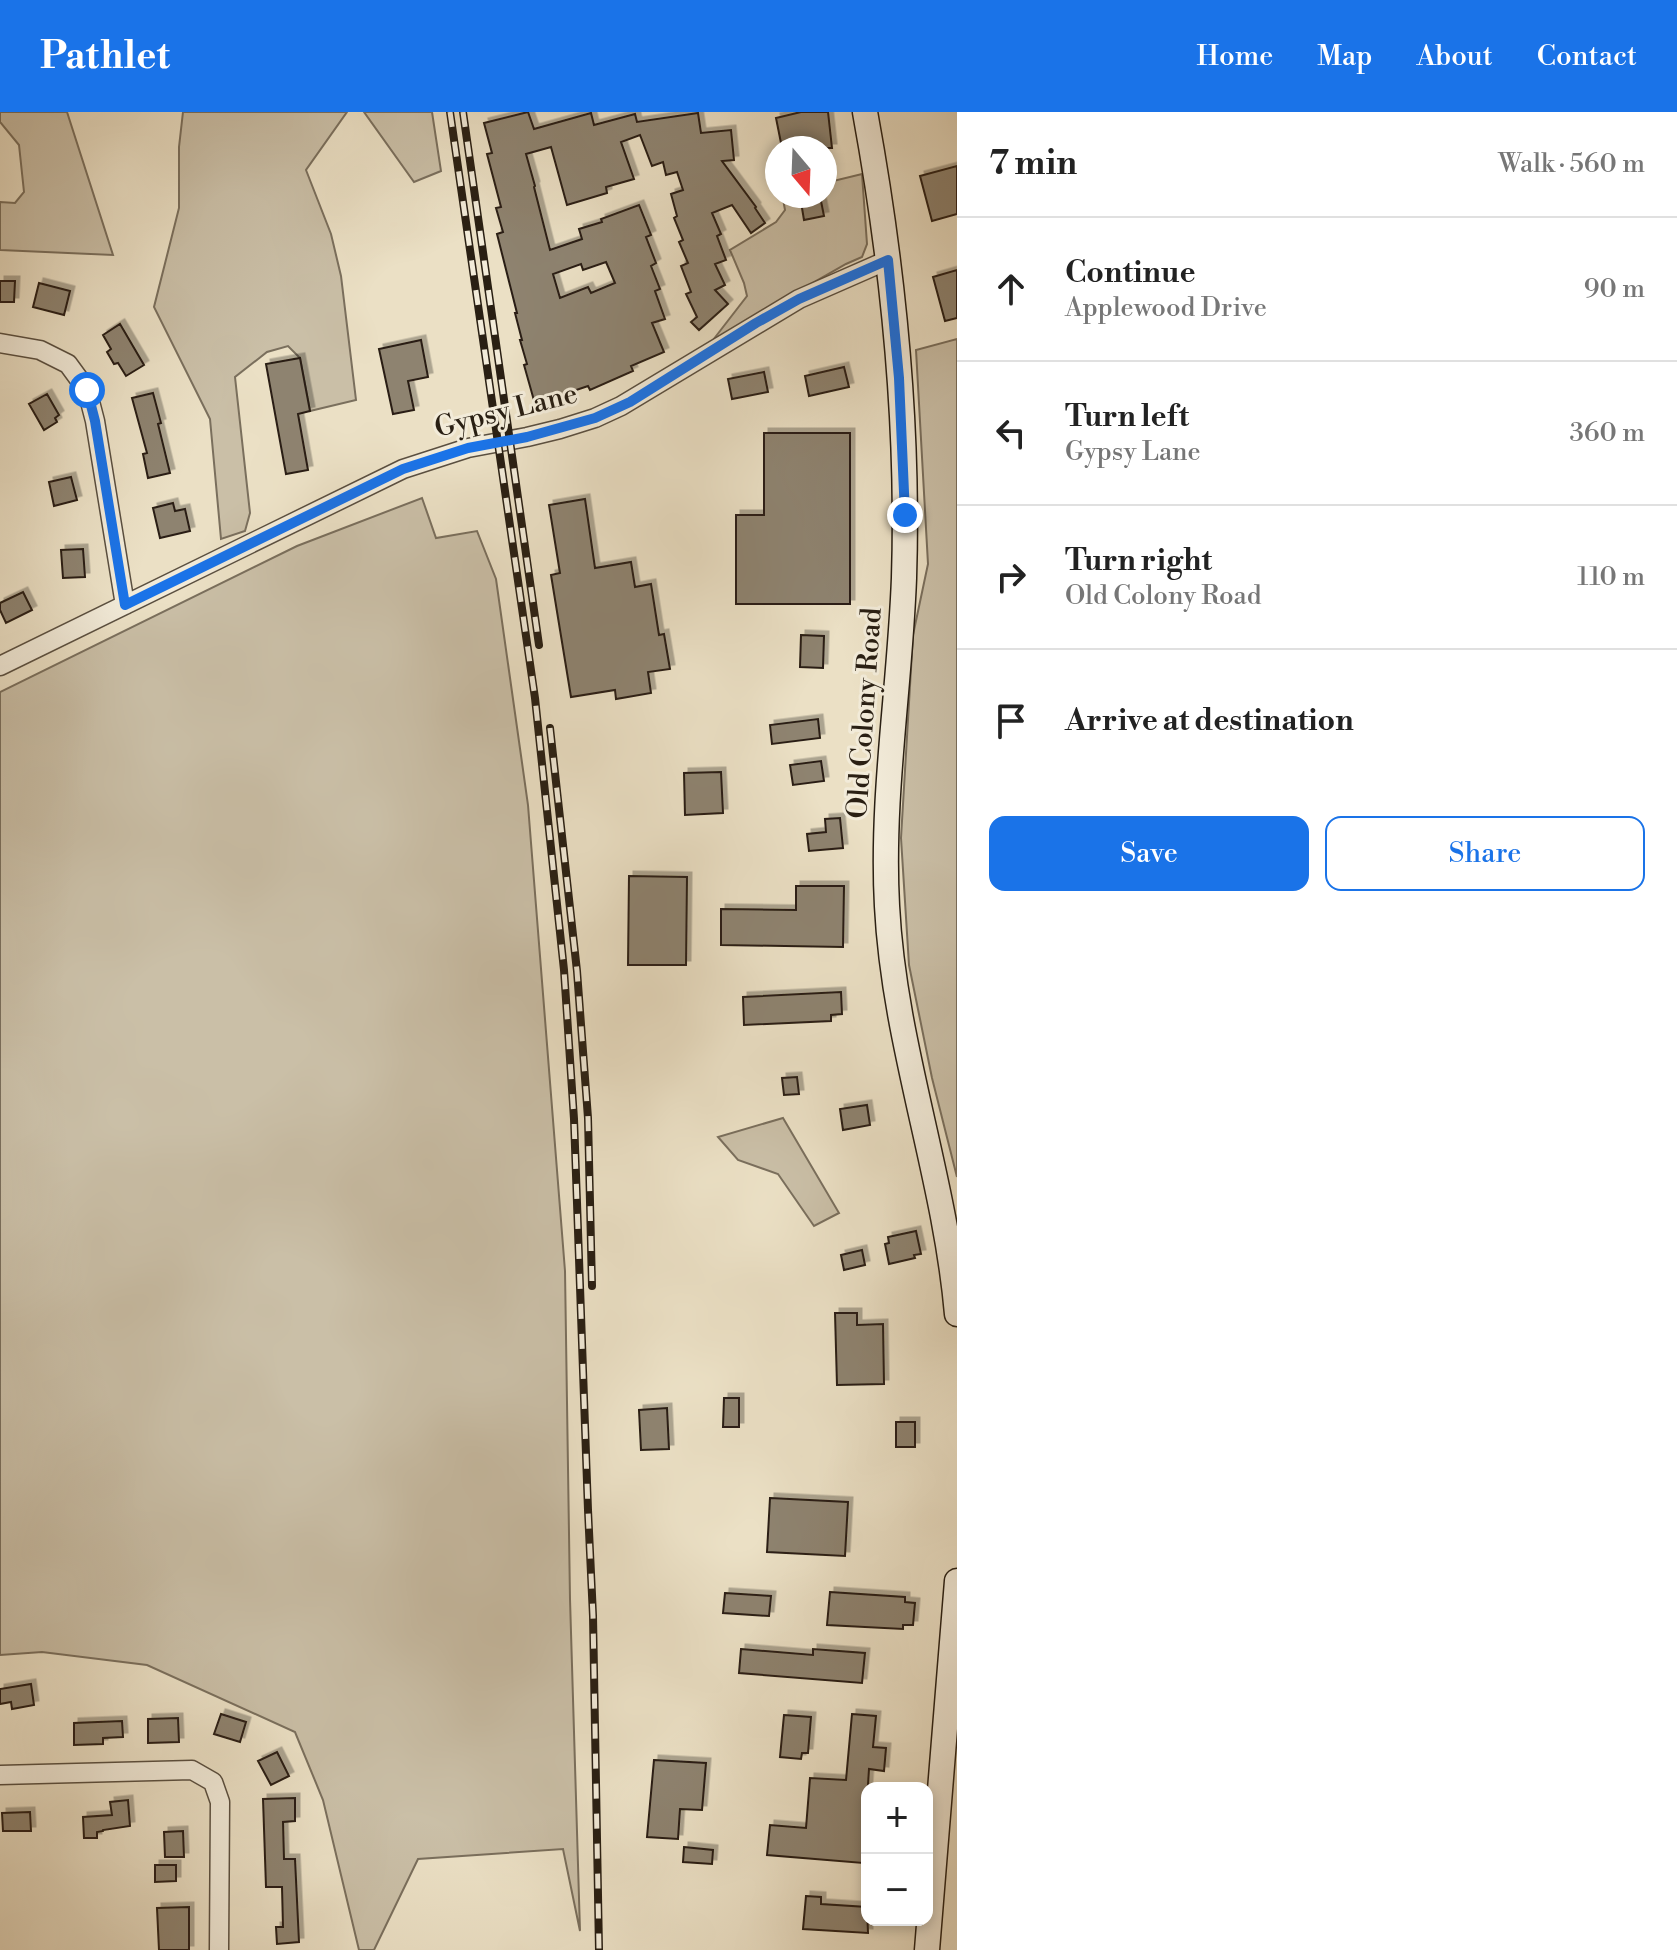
<!DOCTYPE html>
<meta charset="utf-8">
<style>
:root{--surface:#fff;--page:#f6f6f6;--text:#222;--muted:#767676;--line:#e0e0e0;--accent:#1a73e8}
body{margin:0;font-family:"Libre Bodoni",serif;background:var(--page);color:var(--text)}
.controls{position:absolute;right:24px;bottom:24px;display:grid;overflow:hidden;border-radius:16px;box-shadow:0 4px 12px #0003}
.controls button{width:72px;height:72px;display:grid;place-items:center;padding:0;border:0;border-bottom:2px solid var(--line);background:var(--surface);color:var(--text);font:40px sans-serif}
.compass{position:absolute;left:765px;top:24px;width:72px;height:72px;border-radius:50%;background:var(--surface);box-shadow:0 4px 12px #0003;rotate:161deg}
.stop{position:absolute;width:24px;height:24px;margin:-18px;border:6px solid #1a73e8;border-radius:50%;background:#fff}
.stop.end{background:#1a73e8;border-color:#fff;box-shadow:0 2px 8px #0008}
.list{margin:0;padding:0;list-style:none}
h2{display:flex;justify-content:space-between;align-items:center;height:104px;margin:0;padding:0 32px;font-size:34px}
h2 small{font-size:26px;font-weight:400;color:var(--muted)}
.list li{display:grid;grid-template-columns:52px 1fr auto;gap:24px;align-items:center;box-sizing:border-box;height:144px;padding:0 32px;border-top:2px solid var(--line)}
.list b{display:block;font-size:30px;white-space:nowrap}
.list p{margin:0;font-size:26px;white-space:nowrap;color:var(--muted)}
.list em{font-size:26px;font-style:normal;color:var(--muted)}
.actions{display:flex;gap:16px;padding:24px 32px}
.actions a{flex:1;padding:18px 0;border:2px solid var(--accent);border-radius:16px;text-align:center;font-size:28px;color:var(--accent)}
.actions .main{background:var(--accent);color:#fff}
.icon{flex:none;width:44px;height:44px;fill:none;stroke:currentColor;stroke-width:2;stroke-linecap:round;stroke-linejoin:round}
.map{position:relative;flex:none;width:957px;height:1838px;overflow:hidden}
header{display:flex;align-items:center;gap:48px;box-sizing:border-box;height:112px;padding:0 40px;background:var(--accent);color:#fff}
header strong{font-size:38px}
nav{display:flex;gap:44px;margin-inline-start:auto;font-size:28px}
main{display:flex}
aside{flex:1;background:var(--surface)}
.map>svg:first-child{display:block}
</style>
<header>
<strong>Pathlet</strong>
<nav><a>Home</a><a>Map</a><a>About</a><a>Contact</a></nav>
</header>
<main>
<div class="map">
<svg width="957" height="1838" viewBox="0 0 957 1838">
<defs>
<filter id="shadow"><feDropShadow dx="4.5" dy="-4.5" stdDeviation="0" flood-color="#0004"/></filter>
</defs>
<rect width="100%" height="100%" fill="#ebe0c5"/>
<filter id="stains"><feTurbulence type="fractalNoise" baseFrequency=".0025" numOctaves="4"/><feColorMatrix values="0 0 0 0 .2 0 0 0 0 .09 0 0 0 0 .02 0 0 0 .5 -.17"/></filter>
<radialGradient id="worn" r=".72"><stop offset=".6" stop-color="#630" stop-opacity="0"/><stop offset="1" stop-color="#630" stop-opacity=".3"/></radialGradient>
<path fill="#cabfa7" stroke="#7a6f5d" stroke-width="2" d="M 0,0 L 67,0 L 113,143 L 0,138 L 0,90 L 15,91 L 24,80 L 19,33 L 0,10 Z
M 183,0 L 347,0 L 306,58 L 331,122 L 341,164 L 356,288 L 310,299 L 300,246 L 288,234 L 267,240 L 235,265 L 250,401 L 245,419 L 221,427 L 210,307 L 154,195 L 179,96 L 179,35 Z
M 364,0 L 432,0 L 441,59 L 414,70 Z
M 862,62 L 867,132 L 862,145 L 846,152 L 713,228 L 747,184 L 744,171 L 730,138 L 776,110 L 785,98 L 783,87 L 787,84 L 825,84 L 825,71 Z
M 957,227 L 957,1065 L 932,966 L 909,853 L 901,726 L 913,523 L 928,452 L 916,238 Z
M 422,386 L 436,426 L 477,419 L 496,467 L 528,693 L 565,1159 L 570,1487 L 580,1819 L 563,1737 L 418,1747 L 374,1838 L 359,1838 L 323,1688 L 295,1620 L 147,1553 L 42,1540 L 0,1543 L 0,580 L 297,434 Z
M 783,1006 L 839,1101 L 814,1114 L 778,1062 L 738,1048 L 718,1025 Z"/>
<path fill="#8e8370" stroke="#291f13" stroke-width="2" fill-rule="evenodd" filter="url(#shadow)" d="M 528,0 L 534,17 L 591,1 L 594,13 L 635,2 L 637,10 L 698,1 L 701,21 L 731,18 L 734,48 L 722,49 L 756,95 L 755,96 L 765,111 L 751,121 L 732,93 L 712,101 L 721,122 L 717,124 L 726,148 L 715,152 L 725,173 L 715,178 L 728,192 L 699,218 L 691,210 L 697,205 L 686,182 L 691,180 L 681,154 L 688,151 L 679,130 L 683,128 L 674,106 L 677,104 L 671,82 L 683,78 L 677,60 L 666,63 L 663,50 L 652,54 L 640,23 L 621,30 L 634,67 L 606,75 L 607,81 L 567,93 L 551,35 L 526,42 L 535,74 L 534,75 L 550,138 L 582,127 L 579,117 L 602,110 L 601,107 L 639,93 L 651,123 L 646,125 L 656,151 L 651,154 L 660,177 L 655,179 L 665,207 L 652,211 L 664,240 L 631,254 L 633,259 L 590,278 L 588,274 L 535,292 L 524,253 L 527,252 L 520,228 L 522,228 L 515,201 L 517,201 L 497,122 L 503,120 L 496,96 L 501,95 L 487,42 L 492,41 L 484,11 ZM 606,150 L 615,171 L 591,181 L 588,175 L 560,186 L 553,162 L 581,152 L 583,158 Z
M 801,0 L 828,0 L 832,36 L 782,36 L 776,6 Z
M 957,54 L 957,102 L 932,109 L 920,64 Z
M 800,84 L 820,84 L 824,104 L 804,108 Z
M 957,158 L 957,206 L 945,209 L 933,165 Z
M 0,169 L 15,169 L 14,190 L 0,190 Z
M 39,171 L 70,179 L 64,203 L 33,195 Z
M 120,212 L 144,253 L 126,264 L 118,251 L 114,252 L 107,240 L 111,237 L 103,223 Z
M 421,228 L 428,265 L 408,269 L 414,298 L 393,302 L 379,237 Z
M 300,246 L 310,299 L 298,302 L 308,358 L 286,362 L 266,252 Z
M 844,255 L 849,275 L 809,284 L 805,264 Z
M 764,260 L 768,280 L 732,287 L 728,267 Z
M 153,281 L 161,311 L 158,312 L 170,361 L 148,366 L 143,342 L 147,341 L 132,286 Z
M 47,282 L 59,303 L 55,306 L 57,310 L 44,318 L 29,292 Z
M 764,321 L 850,321 L 850,492 L 736,492 L 736,403 L 764,403 Z
M 71,365 L 77,388 L 54,394 L 49,370 Z
M 585,387 L 595,456 L 631,450 L 635,475 L 651,472 L 659,523 L 664,522 L 670,557 L 648,560 L 651,581 L 616,587 L 615,578 L 571,585 L 551,463 L 560,461 L 549,393 Z
M 173,391 L 175,399 L 185,397 L 190,419 L 160,426 L 153,396 Z
M 83,437 L 85,465 L 63,466 L 61,438 Z
M 23,480 L 32,498 L 6,511 L 0,498 L 0,491 Z
M 801,523 L 824,524 L 823,556 L 800,555 Z
M 818,607 L 820,626 L 772,632 L 770,613 Z
M 821,649 L 824,669 L 793,673 L 790,653 Z
M 721,660 L 723,701 L 685,703 L 684,661 Z
M 840,706 L 843,736 L 809,739 L 807,722 L 826,720 L 825,707 Z
M 629,764 L 687,765 L 686,853 L 628,853 Z
M 796,774 L 844,774 L 843,835 L 721,833 L 721,797 L 796,798 Z
M 841,880 L 842,902 L 831,903 L 831,909 L 744,913 L 743,885 Z
M 797,965 L 799,982 L 784,983 L 782,966 Z
M 867,993 L 870,1013 L 843,1018 L 840,997 Z
M 916,1119 L 921,1142 L 914,1143 L 915,1146 L 889,1152 L 885,1132 L 889,1131 L 888,1125 Z
M 862,1138 L 865,1153 L 844,1158 L 841,1143 Z
M 835,1201 L 857,1201 L 857,1213 L 883,1212 L 884,1272 L 837,1273 Z
M 724,1286 L 739,1286 L 739,1315 L 723,1315 Z
M 667,1296 L 669,1337 L 641,1338 L 639,1298 Z
M 896,1310 L 915,1310 L 915,1335 L 896,1335 Z
M 770,1386 L 848,1390 L 845,1444 L 767,1440 Z
M 830,1480 L 905,1485 L 905,1490 L 915,1491 L 913,1513 L 903,1513 L 903,1517 L 827,1513 Z
M 725,1481 L 771,1484 L 769,1504 L 723,1501 Z
M 741,1537 L 813,1543 L 813,1537 L 865,1541 L 862,1571 L 739,1561 Z
M 31,1572 L 34,1593 L 12,1597 L 11,1590 L 0,1592 L 0,1577 Z
M 221,1602 L 246,1610 L 240,1630 L 214,1622 Z
M 852,1602 L 876,1604 L 873,1635 L 886,1636 L 884,1659 L 869,1657 L 863,1751 L 767,1743 L 770,1713 L 806,1716 L 810,1666 L 846,1668 Z
M 784,1603 L 811,1605 L 808,1641 L 802,1641 L 801,1647 L 780,1645 Z
M 178,1606 L 179,1630 L 148,1631 L 148,1607 Z
M 122,1609 L 123,1625 L 103,1626 L 103,1632 L 74,1633 L 74,1611 Z
M 277,1640 L 289,1664 L 271,1673 L 258,1649 Z
M 654,1648 L 706,1651 L 702,1698 L 680,1697 L 678,1727 L 647,1725 Z
M 295,1686 L 295,1709 L 283,1710 L 284,1747 L 295,1747 L 299,1830 L 277,1832 L 276,1815 L 283,1815 L 282,1775 L 266,1775 L 263,1687 Z
M 128,1688 L 130,1714 L 103,1718 L 103,1719 L 97,1720 L 97,1726 L 84,1726 L 83,1705 L 112,1703 L 110,1690 Z
M 30,1700 L 31,1719 L 3,1719 L 2,1701 Z
M 183,1719 L 184,1745 L 165,1745 L 164,1720 Z
M 684,1735 L 713,1738 L 712,1752 L 683,1750 Z
M 155,1753 L 176,1753 L 176,1769 L 155,1770 Z
M 806,1784 L 821,1785 L 821,1792 L 867,1795 L 868,1821 L 803,1817 Z
M 189,1795 L 189,1838 L 159,1838 L 157,1796 Z"/>
<g fill="none" stroke-linecap="round" stroke-linejoin="round">
<g stroke="#5a4f40" stroke-width="21">
<path id="street" d="M 0,231 L 40,238 L 68,252 L 87,278 L 95,309 L 125,493
M 0,554 L 403,357 L 468,336 L 527,325 L 560,317 L 595,306 L 621,294 L 799,187 L 888,148
M 0,1663 L 192,1658 L 213,1670 L 220,1690 L 219,1838"/>
</g>
<g stroke="#291f13" stroke-width="27">
<path id="secondary" d="M 865,0 C 893,153 909,310 904,466 C 900,575 881,685 887,794 C 894,933 945,1064 957,1202
M 927,1838 L 957,1469"/>
</g>
<use href="#street" stroke="#f2ebd9" stroke-width="18"/>
<use href="#secondary" stroke="#f2ebd9" stroke-width="24"/>
<g stroke="#291f13" stroke-width="8">
<path id="rail" d="M 450,0 L 535,586 L 564,858 L 574,1007 L 588,1398 L 593,1504 L 599,1838
M 463,0 L 539,533
M 550,616 L 577,859 L 588,1006 L 592,1174"/>
</g>
<use href="#rail" stroke="#f2ebd9" stroke-width="5" stroke-dasharray="15" stroke-linecap="butt"/>
</g>
<g fill="none" stroke-linecap="round" stroke-linejoin="round">
<path stroke="#1a73e8" stroke-width="10" d="M 87,278 L 95,309 L 125,493 L 403,357 L 468,336 L 527,325 L 595,306 L 630,290 L 756,211 L 799,187 L 888,148 L 899,266 L 905,403"/>
</g>
<g text-anchor="middle" dominant-baseline="central" stroke-width="6" stroke-linejoin="round" paint-order="stroke">
<g font-size="28" fill="#291f13" stroke="#f2ebd9">
<text transform="translate(506 299) rotate(-14)">Gypsy Lane</text>
<text transform="translate(865 601) rotate(-86)">Old Colony Road</text>
</g>
</g>
<rect width="100%" height="100%" filter="url(#stains)"/>
<rect width="100%" height="100%" fill="url(#worn)"/>
</svg>
<div class="controls">
<button>+</button>
<button>−</button>
</div>
<svg class="compass" viewBox="-18 -18 36 36"><path d="M0-13l5 13h-10z" fill="#e53935"/><path d="M0 13l5-13h-10z" fill="#767676"/></svg>
<div class="stop" style="left:87px;top:278px"></div>
<div class="stop end" style="left:905px;top:403px"></div>
</div>
<aside>
<h2>7 min<small>Walk · 560 m</small></h2>
<ul class="list">
<li><svg class="icon" aria-label="ahead" viewBox="0 0 24 24"><path d="M12 20V5M6 11l6-6 6 6"/></svg><div><b>Continue</b><p>Applewood Drive</p></div><em>90 m</em></li>
<li><svg class="icon" aria-label="left" viewBox="0 0 24 24"><path d="M17 20v-9H6M10 6l-5 5 5 5"/></svg><div><b>Turn left</b><p>Gypsy Lane</p></div><em>360 m</em></li>
<li><svg class="icon" aria-label="right" viewBox="0 0 24 24"><path d="M7 20v-9h11M14 6l5 5-5 5"/></svg><div><b>Turn right</b><p>Old Colony Road</p></div><em>110 m</em></li>
<li><svg class="icon" aria-label="arrive" viewBox="0 0 24 24"><path d="M6 21V4h12l-3 4 3 4H6"/></svg><div><b>Arrive at destination</b></div></li>
</ul>
<div class="actions"><a class="main">Save</a><a>Share</a></div>
</aside>
</main>
